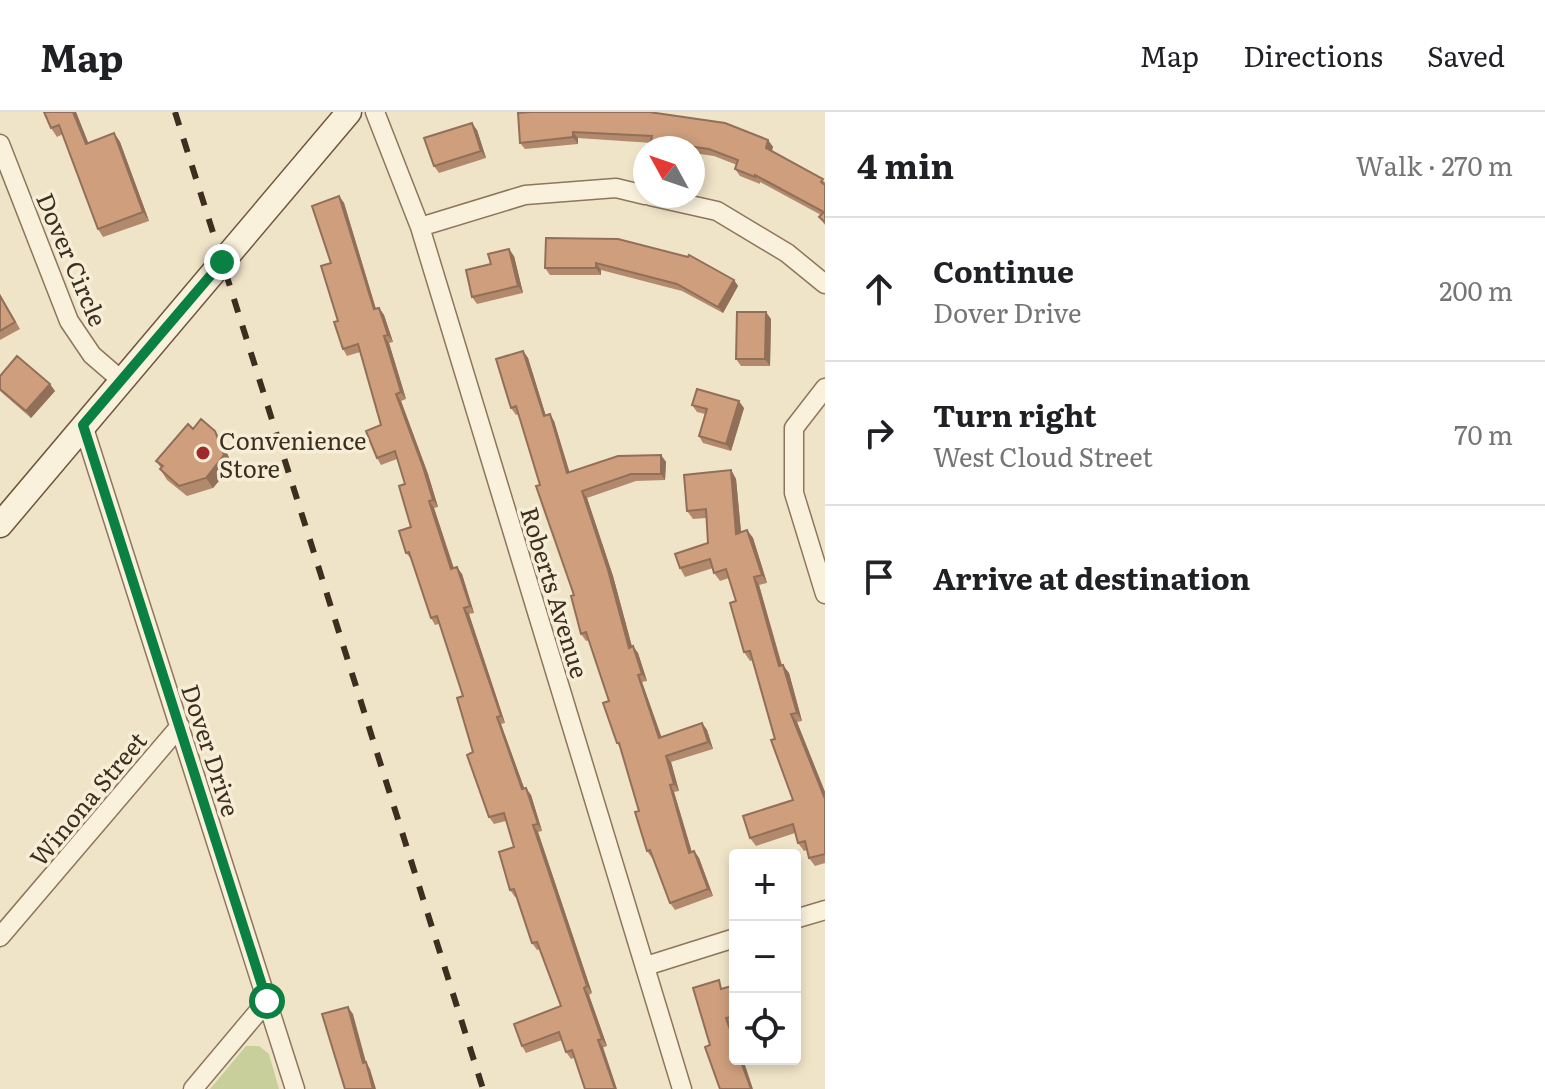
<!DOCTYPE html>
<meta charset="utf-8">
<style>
:root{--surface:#fff;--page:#f6f6f6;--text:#202124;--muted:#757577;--line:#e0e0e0}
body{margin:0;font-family:Literata,serif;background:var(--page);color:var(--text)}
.controls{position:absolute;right:24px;bottom:24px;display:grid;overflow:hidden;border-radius:8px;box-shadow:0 4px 12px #0003}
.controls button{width:72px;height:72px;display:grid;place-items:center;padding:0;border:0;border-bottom:2px solid var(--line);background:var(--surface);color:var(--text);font:40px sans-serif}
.compass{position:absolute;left:633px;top:24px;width:72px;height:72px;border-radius:50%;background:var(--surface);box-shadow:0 4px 12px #0003;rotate:310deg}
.stop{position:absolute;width:24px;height:24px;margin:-18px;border:6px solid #0b8043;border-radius:50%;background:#fff}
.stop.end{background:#0b8043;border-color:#fff;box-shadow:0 2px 8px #0008}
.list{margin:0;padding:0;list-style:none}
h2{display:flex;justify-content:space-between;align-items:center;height:104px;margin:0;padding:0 32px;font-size:34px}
h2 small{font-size:26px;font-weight:400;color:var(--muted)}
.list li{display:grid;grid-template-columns:52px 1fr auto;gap:24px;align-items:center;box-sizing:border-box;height:144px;padding:0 32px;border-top:2px solid var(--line)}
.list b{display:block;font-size:30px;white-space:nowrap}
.list p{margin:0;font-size:26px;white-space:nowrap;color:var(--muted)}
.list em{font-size:26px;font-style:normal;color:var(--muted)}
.icon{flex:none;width:44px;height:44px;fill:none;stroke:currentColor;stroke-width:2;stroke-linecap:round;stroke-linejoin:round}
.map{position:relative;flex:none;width:825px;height:977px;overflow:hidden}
header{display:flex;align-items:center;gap:48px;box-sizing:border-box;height:112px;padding:0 40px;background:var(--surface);border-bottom:2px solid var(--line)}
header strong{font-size:38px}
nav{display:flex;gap:44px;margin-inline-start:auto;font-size:28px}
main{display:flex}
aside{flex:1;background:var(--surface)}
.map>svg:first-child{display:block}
</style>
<header>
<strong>Map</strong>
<nav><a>Map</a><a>Directions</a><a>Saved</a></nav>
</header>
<main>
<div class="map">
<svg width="825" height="977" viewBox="0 0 825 977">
<rect width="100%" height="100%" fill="#f0e4c8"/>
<path fill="#c9cf9b" d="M 246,934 L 259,934 L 269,942 L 279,977 L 210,977 Z"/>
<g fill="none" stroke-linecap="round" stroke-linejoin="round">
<g stroke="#8d765c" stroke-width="21">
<path id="street" d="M 375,0 L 420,115 L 682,977
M 0,32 L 69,209 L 92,243 L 121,268
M 650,84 L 717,99 L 787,141 L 825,172
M 420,115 L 525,83 L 616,76 L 645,83
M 825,276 L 794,316 L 794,381 L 825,482
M 83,313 L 295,977
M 795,807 L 825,798
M 0,825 L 180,614
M 646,854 L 735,826
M 193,977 L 267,889"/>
</g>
<g stroke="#6f573f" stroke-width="27">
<path id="secondary" d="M 0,413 L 349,0"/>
</g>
<use href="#street" stroke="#faf1dc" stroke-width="18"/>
<use href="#secondary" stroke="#faf1dc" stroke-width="24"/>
<path stroke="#3d2e20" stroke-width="6" stroke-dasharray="14 14" stroke-linecap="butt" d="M 175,0 L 483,977"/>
</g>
<path fill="#b2896c" d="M 44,0 L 76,0 L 88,31 L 114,21 L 120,30 L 149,109 L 103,125 L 98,117 L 63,22 L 57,25 L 51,16 Z
M 518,1 L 768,28 L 773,35 L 772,39 L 825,70 L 825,113 L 819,105 L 821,103 L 760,70 L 760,72 L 740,64 L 735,57 L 737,53 L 714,44 L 693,41 L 693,36 L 656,36 L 652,31 L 578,26 L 578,32 L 525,37 L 520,31 Z
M 477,18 L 486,46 L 439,61 L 434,54 Z
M 339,84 L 344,91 L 376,197 L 379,196 L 384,203 L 393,230 L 389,231 L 406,287 L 401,289 L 428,362 L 438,395 L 434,396 L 454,456 L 462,462 L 474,501 L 469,502 L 505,611 L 501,612 L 524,676 L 531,683 L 542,719 L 538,720 L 592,881 L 589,883 L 607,934 L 571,947 L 566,940 L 562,928 L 526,941 L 522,934 L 561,894 L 540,837 L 537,838 L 532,831 L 517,785 L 515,785 L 510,778 L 514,735 L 506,709 L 494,712 L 489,705 L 473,640 L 463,584 L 439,512 L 435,513 L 431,506 L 412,448 L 406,441 L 411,415 L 405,372 L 397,347 L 381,353 L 377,346 L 381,313 L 360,240 L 347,244 L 343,237 L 331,151 Z
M 546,126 L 688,145 L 734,168 L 738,174 L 723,201 L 682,179 L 601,158 L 601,163 L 550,163 L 545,156 Z
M 514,144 L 523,181 L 477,192 L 472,185 L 491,152 Z
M 0,182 L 20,217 L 0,228 Z
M 771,207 L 770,254 L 741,254 L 736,247 Z
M 523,239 L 528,246 L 546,304 L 554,309 L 569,361 L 661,343 L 666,350 L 665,368 L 636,369 L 587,386 L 613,464 L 632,535 L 638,541 L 647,569 L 642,570 L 661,625 L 702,611 L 707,618 L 713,637 L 671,650 L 679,679 L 674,680 L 692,740 L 694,739 L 699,746 L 713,784 L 675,798 L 670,791 L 653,745 L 652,746 L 647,739 L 639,699 L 621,637 L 617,631 L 609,589 L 589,528 L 586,529 L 581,522 L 574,483 L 519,302 L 516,303 L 511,296 Z
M 0,264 L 55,279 L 31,306 L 0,279 Z
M 692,293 L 744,296 L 731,339 L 703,331 L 699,324 L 705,302 L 697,300 Z
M 193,317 L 222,329 L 232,353 L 213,376 L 187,384 L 167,368 L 160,357 L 161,356 L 156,349 Z
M 731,358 L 736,367 L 741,420 L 747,418 L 753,426 L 767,471 L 759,473 L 782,553 L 789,561 L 802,609 L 797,610 L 825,680 L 825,751 L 815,754 L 809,746 L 807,738 L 804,739 L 798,731 L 795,721 L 756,734 L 750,726 L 793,688 L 753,548 L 750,549 L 744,540 L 736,489 L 729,466 L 720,469 L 714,461 L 713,456 L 685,465 L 680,456 L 708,431 L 706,406 L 693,407 L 687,399 Z
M 735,873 L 735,912 L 731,913 L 735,925 L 710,933 L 724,876 Z"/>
<path fill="#916f58" d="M 73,0 L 76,0 L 92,40 L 86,32 Z
M 472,11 L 477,18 L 486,46 L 481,39 Z
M 573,20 L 578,26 L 578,32 L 573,25 Z
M 114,21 L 120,30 L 149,109 L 143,100 Z
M 768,28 L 773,35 L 770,43 L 766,36 Z
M 339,84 L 344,91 L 378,204 L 374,197 Z
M 509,137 L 514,144 L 523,181 L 518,174 Z
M 596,151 L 601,158 L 601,163 L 596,156 Z
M 734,168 L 738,174 L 723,201 L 718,195 Z
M 379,196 L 384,203 L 393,230 L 388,223 Z
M 766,200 L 771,207 L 770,254 L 765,247 Z
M 384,224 L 389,231 L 406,287 L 401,280 Z
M 523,239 L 528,246 L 548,311 L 544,304 Z
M 50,272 L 55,279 L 31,306 L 26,299 Z
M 396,282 L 401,289 L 428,362 L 438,395 L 433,388 Z
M 739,289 L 744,296 L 731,339 L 726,332 Z
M 550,302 L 554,309 L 572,368 L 567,361 Z
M 215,319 L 222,329 L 232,353 L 213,376 L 206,366 Z
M 661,343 L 666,350 L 665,368 L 661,362 Z
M 731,358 L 736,367 L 742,430 L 736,422 Z
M 582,379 L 587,386 L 613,464 L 634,542 L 629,536 Z
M 429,389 L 434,396 L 456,464 L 451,457 Z
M 747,418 L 753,426 L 767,471 L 762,463 Z
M 457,455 L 462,462 L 474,501 L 470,494 Z
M 754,465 L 759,473 L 784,562 L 779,554 Z
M 464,496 L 469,502 L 505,611 L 501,604 Z
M 633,534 L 638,541 L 647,569 L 642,562 Z
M 783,553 L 789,561 L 802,609 L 797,601 Z
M 638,563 L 642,570 L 664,632 L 659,626 Z
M 791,602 L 797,610 L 825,680 L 825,687 Z
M 497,605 L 501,612 L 527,684 L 522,677 Z
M 702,611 L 707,618 L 713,637 L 708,630 Z
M 666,644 L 671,650 L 679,679 L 674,672 Z
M 670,673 L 674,680 L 694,748 L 689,741 Z
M 526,676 L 531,683 L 542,719 L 538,712 Z
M 533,713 L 538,720 L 592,881 L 587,874 Z
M 694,739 L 699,746 L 713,784 L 708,777 Z
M 584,876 L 589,883 L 607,934 L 602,927 Z
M 348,895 L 353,902 L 366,950 L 370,957 L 376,977 L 373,977 L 363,951 Z
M 726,906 L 731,913 L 735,925 L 735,932 Z
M 598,928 L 603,935 L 617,977 L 615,977 Z
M 740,947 L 743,947 L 753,977 L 751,977 Z"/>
<path fill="#cf9f7d" stroke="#916f58" stroke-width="2" d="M 44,0 L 73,0 L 86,32 L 114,21 L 143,100 L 98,117 L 59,13 L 51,16 Z
M 531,0 L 649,0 L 725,11 L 768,28 L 766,36 L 823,67 L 821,70 L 825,73 L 825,110 L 819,105 L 824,100 L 755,63 L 755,65 L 735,57 L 738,48 L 709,37 L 651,29 L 652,24 L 573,20 L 573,25 L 520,31 L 518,1 Z
M 472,11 L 481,39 L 434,54 L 424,26 Z
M 339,84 L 374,197 L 379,196 L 388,223 L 384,224 L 401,280 L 396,282 L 423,355 L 433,388 L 429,389 L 451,457 L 457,455 L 470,494 L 464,496 L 501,604 L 497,605 L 522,677 L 526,676 L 538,712 L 533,713 L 587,874 L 584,876 L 602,927 L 598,928 L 615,977 L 585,977 L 572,938 L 566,940 L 559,920 L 522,934 L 514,912 L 561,894 L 537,830 L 532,831 L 514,777 L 510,778 L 499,740 L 514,735 L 504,701 L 489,705 L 467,643 L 473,640 L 457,586 L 463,584 L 437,504 L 431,506 L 409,440 L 406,441 L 399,419 L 411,415 L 399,374 L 405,372 L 395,339 L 377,346 L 366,319 L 381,313 L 358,232 L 343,237 L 334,210 L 338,209 L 321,154 L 331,151 L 312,94 Z
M 546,126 L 618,127 L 688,145 L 689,143 L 734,168 L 718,195 L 677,172 L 596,151 L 596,156 L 545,156 Z
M 509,137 L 518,174 L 472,185 L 466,158 L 491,152 L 488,142 Z
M 0,184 L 15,210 L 0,219 Z
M 737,200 L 766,200 L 765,247 L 736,247 Z
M 523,239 L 544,304 L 550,302 L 567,361 L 618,344 L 661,343 L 661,362 L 631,362 L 582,379 L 608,458 L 629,536 L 633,534 L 642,562 L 638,563 L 659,626 L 702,611 L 708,630 L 666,644 L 674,672 L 670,673 L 689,741 L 694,739 L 708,777 L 670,791 L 650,738 L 647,739 L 635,700 L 639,699 L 619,631 L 617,631 L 603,591 L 609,589 L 586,520 L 581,522 L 571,484 L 574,483 L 536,374 L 540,373 L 516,294 L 511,296 L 496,247 Z
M 17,244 L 50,272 L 26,299 L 0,277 L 0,264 Z
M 697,277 L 739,289 L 726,332 L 699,324 L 707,297 L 692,293 Z
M 201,307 L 215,319 L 224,343 L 206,366 L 179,374 L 160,357 L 163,354 L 156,349 L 188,312 L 193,317 Z
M 731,358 L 736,422 L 747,418 L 762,463 L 754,465 L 779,554 L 783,553 L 797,601 L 791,602 L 825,687 L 825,742 L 809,746 L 805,729 L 798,731 L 793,712 L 750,726 L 743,704 L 793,688 L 771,628 L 775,627 L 750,539 L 744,540 L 730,491 L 736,489 L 726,457 L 714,461 L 710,447 L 680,456 L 675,442 L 708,431 L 706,397 L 687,399 L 684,363 Z
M 719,868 L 721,877 L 735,873 L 735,904 L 726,906 L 735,932 L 735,947 L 740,947 L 751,977 L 720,977 L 705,935 L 710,933 L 693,876 Z
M 348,895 L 363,951 L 366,950 L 373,977 L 345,977 L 322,902 Z"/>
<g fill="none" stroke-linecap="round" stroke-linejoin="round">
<path stroke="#0b8043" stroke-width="10" d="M 222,150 L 83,313 L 267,889"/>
</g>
<circle fill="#9e2a2b" stroke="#f7eed8" stroke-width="3" cx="203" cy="341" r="8"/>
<g text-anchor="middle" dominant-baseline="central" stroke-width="7" stroke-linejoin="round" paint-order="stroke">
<g font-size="24" fill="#3d2e20" stroke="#f7eed8">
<text transform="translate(73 147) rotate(67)">Dover Circle</text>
<text transform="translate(556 480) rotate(73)">Roberts Avenue</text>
<text transform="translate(212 638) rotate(72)">Dover Drive</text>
<text transform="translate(87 686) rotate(-50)">Winona Street</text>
</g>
<g font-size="24" fill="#3d2e20" stroke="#f7eed8" text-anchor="start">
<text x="219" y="327">Convenience<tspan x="219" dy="28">Store</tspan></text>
</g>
</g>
</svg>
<div class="controls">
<button>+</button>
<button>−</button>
<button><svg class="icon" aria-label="locate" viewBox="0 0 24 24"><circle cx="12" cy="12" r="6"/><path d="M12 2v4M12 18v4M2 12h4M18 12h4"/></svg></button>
</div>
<svg class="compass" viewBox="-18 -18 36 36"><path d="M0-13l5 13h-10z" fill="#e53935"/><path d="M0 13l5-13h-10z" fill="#757577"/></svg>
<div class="stop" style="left:267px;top:889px"></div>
<div class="stop end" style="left:222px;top:150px"></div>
</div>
<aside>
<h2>4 min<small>Walk · 270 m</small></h2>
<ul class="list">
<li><svg class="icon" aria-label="ahead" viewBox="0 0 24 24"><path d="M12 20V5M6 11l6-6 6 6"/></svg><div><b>Continue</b><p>Dover Drive</p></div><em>200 m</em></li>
<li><svg class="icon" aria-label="right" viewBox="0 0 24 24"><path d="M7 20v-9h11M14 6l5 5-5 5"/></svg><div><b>Turn right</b><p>West Cloud Street</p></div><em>70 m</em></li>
<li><svg class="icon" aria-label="arrive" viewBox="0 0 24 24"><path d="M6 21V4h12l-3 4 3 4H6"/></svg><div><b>Arrive at destination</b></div></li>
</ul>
</aside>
</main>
